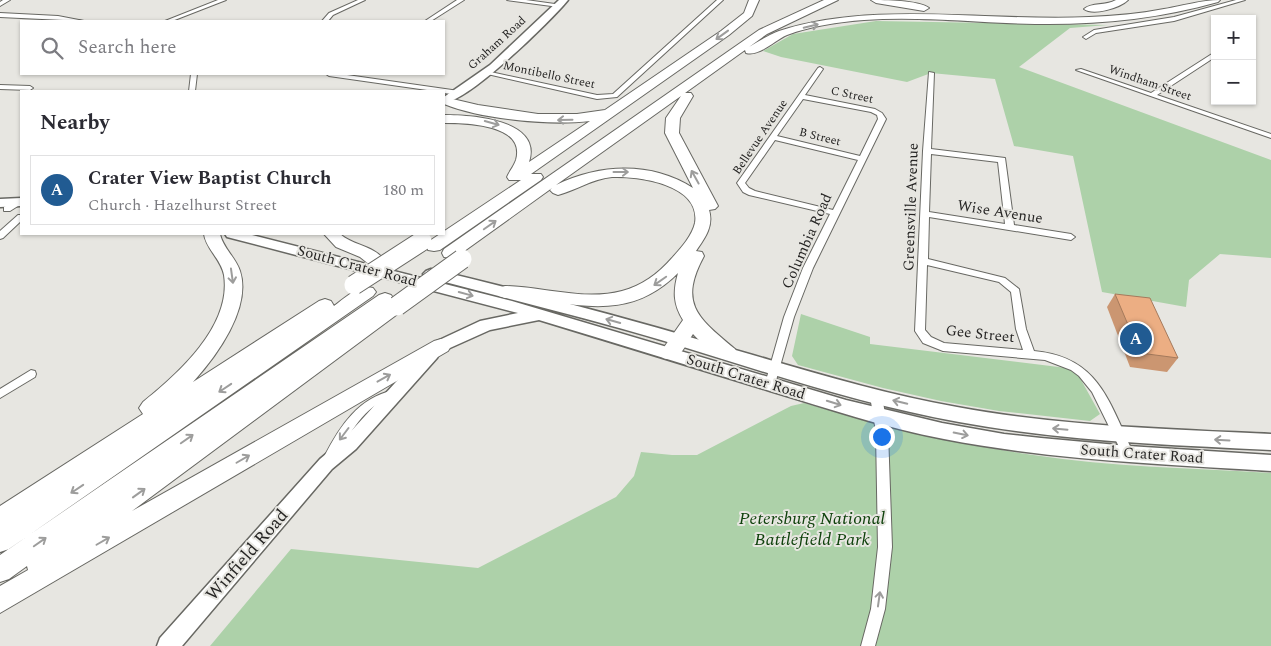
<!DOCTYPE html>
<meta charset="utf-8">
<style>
:root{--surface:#fff;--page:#f7f7f7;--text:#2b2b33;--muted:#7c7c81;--line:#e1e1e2;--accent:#215b92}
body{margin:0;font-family:Spectral,serif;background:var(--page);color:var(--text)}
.controls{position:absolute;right:15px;top:15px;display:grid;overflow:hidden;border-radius:0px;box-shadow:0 1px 4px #0004}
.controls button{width:45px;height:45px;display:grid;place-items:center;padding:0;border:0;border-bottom:1px solid var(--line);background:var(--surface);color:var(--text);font:25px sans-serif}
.you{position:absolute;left:881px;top:436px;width:18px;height:18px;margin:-12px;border:4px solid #fff;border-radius:50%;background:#1a73e8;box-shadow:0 0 0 8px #1a73e833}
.badge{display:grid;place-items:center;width:32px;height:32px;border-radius:50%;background:var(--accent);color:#fff;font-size:16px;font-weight:700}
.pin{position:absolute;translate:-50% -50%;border:2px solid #fff;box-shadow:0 1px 5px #0006}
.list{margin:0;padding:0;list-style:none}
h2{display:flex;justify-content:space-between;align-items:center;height:65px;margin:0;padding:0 20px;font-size:21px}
h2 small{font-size:16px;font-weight:400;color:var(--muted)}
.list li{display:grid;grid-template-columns:32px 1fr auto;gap:15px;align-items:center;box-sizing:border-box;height:70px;margin:0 10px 10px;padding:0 10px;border:1px solid var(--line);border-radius:0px}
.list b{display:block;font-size:19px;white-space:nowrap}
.list p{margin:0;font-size:16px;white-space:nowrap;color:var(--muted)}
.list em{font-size:16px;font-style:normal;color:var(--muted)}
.icon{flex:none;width:28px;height:28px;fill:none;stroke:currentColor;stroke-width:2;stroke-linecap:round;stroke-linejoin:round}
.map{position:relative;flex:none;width:1271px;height:646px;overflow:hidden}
.search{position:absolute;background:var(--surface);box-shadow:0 1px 4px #0004;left:20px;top:20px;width:425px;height:55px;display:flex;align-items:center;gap:12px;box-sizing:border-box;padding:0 18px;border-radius:0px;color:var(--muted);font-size:19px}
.panel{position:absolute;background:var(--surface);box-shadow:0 1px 4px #0004;left:20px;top:90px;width:425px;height:145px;border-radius:0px}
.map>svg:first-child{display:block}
</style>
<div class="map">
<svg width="1271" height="646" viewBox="0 0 1271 646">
<rect width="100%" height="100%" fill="#e7e6e1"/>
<path fill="#add1a9" d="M 876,21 L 1108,25 L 1070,28 L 1019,67 L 1271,160 L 1271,258 L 1220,254 L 1189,280 L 1186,307 L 1102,292 L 1073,156 L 1014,146 L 995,79 L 931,73 L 907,82 L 781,57 L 763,51 L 793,34 Z
M 801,314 L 870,337 L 870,344 L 1075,369 L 1100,414 L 1090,421 L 999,411 L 941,401 L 883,388 L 798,365 L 792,356 Z
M 804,403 C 879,425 956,444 1033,455 C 1112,467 1192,468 1271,473 L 1271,646 L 210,646 L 291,549 L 478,568 L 616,497 L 634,476 L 641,452 L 672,455 L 697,455 L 791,406 Z"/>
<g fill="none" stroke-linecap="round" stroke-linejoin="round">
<g stroke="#686863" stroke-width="2">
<path id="street" d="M 3,0 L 10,0 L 0,6 L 0,2 Z
M 218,0 L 226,0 L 172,21 L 165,21 Z
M 358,0 L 365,0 L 333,15 L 328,21 L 322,21 L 329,13 Z
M 457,0 L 464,0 L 431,21 L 425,21 Z
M 507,0 L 526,0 L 562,5 L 559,7 Z
M 717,0 L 723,0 L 617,97 L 597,99 L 483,73 L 486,71 L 597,95 L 613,94 Z
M 1236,0 L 1245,0 L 1174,21 L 1096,33 L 1086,39 L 1083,37 L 1094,30 L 1174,17 Z
M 0,13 L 58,16 L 84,21 L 0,17 Z
M 1215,52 L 1215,57 L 1157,95 L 1271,134 L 1271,138 L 1076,70 L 1081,69 L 1151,93 Z
M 820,67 L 823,69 L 805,95 L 875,109 L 882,113 L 886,119 L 813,268 L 794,317 L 775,384 L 774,387 L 766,387 L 765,384 L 784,317 L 803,268 L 830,214 L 749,195 L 743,192 L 737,183 L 818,68 ZM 803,99 L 871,112 L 877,115 L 878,119 L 860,156 L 777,136 ZM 775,140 L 858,160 L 833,210 L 755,191 L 749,188 L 745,183 Z
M 929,72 L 934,73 L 931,149 L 1005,158 L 1014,225 L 1071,234 L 1075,237 L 1071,240 L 929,217 L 928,259 L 1005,278 L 1019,289 L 1026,329 L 1034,351 C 1100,357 1109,403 1134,454 L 1132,457 L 1128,459 L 1124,457 L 1092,392 L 1079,376 L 1071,370 L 1045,360 L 943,351 L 923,343 L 915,331 L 923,151 ZM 931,154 L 998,162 L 1005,224 L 929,212 ZM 927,265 L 999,282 L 1011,292 L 1016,329 L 1023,350 L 944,343 L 931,337 L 925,330 Z
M 191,74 L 197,74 L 195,91 L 189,91 Z
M 326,74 L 340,74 L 459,91 L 462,93 L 459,95 L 444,93 L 444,91 L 434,91 L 329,76 Z
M 0,85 L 30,86 L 33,88 L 30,90 L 0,89 Z
M 18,199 L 21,199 L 21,204 L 10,211 L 4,211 L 4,207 Z
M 18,215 L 21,215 L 21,221 L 3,238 L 0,239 L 0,231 Z
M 31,370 L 35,371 L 36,374 L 35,377 L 0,398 L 0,389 Z
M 394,390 L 398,391 L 400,394 L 398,397 C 394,398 390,399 386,400 C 361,409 347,439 334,461 L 330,462 L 326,461 L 324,457 C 340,426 358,398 394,390 Z
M 876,392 L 880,393 L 882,396 L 888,432 L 892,547 L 885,609 L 875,646 L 861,646 L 871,609 L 878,547 L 876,432 L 870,396 L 872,393 Z"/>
</g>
<g stroke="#686863" stroke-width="3">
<path id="secondary" d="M 559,0 L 568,0 C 552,20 466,104 444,102 L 444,97 L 490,65 Z
M 431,348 L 437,350 L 439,354 L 437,358 L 356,449 L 332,469 L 182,646 L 157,646 L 160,638 L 320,459 L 344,439 L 425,350 Z"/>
</g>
<g stroke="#686863" stroke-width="3">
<path id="primary" d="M 21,198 L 21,206 L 0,207 L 0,199 Z
M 225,234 L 248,234 L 512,301 L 846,400 L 942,423 L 1004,434 L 1041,438 L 1128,446 L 1271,455 L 1271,471 C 1162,464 1052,460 944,439 C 885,428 827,408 770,391 C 693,367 616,343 539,320 L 490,330 L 441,352 L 435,350 L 433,346 L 435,342 L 480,321 L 518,313 L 227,237 Z
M 431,269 C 523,291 615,315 707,342 C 790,365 872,392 957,407 C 1060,426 1166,429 1271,434 L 1271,450 C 1167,445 1062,441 959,422 C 858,404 760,370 661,340 C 583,317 504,298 426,277 L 423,274 L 426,271 Z"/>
</g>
<g stroke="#686863" stroke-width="2">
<path id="highway" d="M 749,0 L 759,0 L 752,16 L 729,35 L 531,174 L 541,174 L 543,177 L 541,180 L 440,250 L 434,251 L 428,250 L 426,246 L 428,242 L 521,180 L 509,180 L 507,177 C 509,172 514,166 516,160 C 526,124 466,123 444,123 L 444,115 C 470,115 543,119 529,162 L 590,121 C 549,126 481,119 444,104 L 444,97 L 478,105 L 538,114 L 577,114 L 605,110 L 721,31 L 744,13 Z
M 824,0 L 838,0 L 767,34 L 749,47 C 759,41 769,35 779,31 C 874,0 989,22 1089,17 C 1114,16 1139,14 1164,9 C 1183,6 1201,0 1220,0 L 1218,2 C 1158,19 1098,25 1035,24 C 978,23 921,16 864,20 C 838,22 811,26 787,35 C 775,40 759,57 746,53 L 745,50 L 685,93 L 691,93 L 693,96 L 680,118 L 679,133 L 718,206 L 715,209 L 709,210 C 714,226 705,238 696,251 L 702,252 L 704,256 C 678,304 698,318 735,349 L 738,354 L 735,359 C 719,364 704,345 693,334 C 685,346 679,363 663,358 L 660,353 L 683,320 C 673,304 673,291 678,273 C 624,327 570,299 505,298 L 499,296 L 496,292 L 499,288 L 505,286 C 544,287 584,301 622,291 C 642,286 659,273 672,258 C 681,248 692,236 695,223 C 701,184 638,176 612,177 C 591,179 577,190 558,195 L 553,193 L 550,190 L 552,188 L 456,257 L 450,258 L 444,257 L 442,253 L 444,249 L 759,30 ZM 681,96 L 666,118 L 665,133 L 693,188 C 651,161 599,164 556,185 Z
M 871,0 C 885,0 918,0 929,8 L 924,11 L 876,3 Z
M 1116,0 L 1128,0 C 1120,8 1093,16 1084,9 C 1092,2 1106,6 1116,0 Z
M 204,234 L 220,234 C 223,248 236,258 240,271 C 252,308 216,357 193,382 L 319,301 L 325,299 L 331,301 L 334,306 C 345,298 359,284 373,288 L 376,292 L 373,296 L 9,549 L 0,552 L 0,506 L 143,414 L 139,408 L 143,402 C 178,374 232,326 224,275 C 221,259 206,249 204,234 Z
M 324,234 L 340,234 C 353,246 374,245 385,261 L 382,265 L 376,266 L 370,265 L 360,257 L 336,247 Z
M 385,293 L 391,295 L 394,299 L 393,301 L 403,302 L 406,306 L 403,310 L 132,511 L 434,341 L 441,339 L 448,341 L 451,346 L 448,351 L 0,613 L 0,586 L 28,570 L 27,566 L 9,579 L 0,582 L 0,555 L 379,295 Z"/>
</g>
<use href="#street" fill="#fff" fill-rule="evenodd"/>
<use href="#secondary" fill="#fff" fill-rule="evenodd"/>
<use href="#primary" fill="#fff" fill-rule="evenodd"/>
<use href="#highway" fill="#fff" fill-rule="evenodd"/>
<g stroke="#686863" stroke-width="16" stroke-linecap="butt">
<path id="highway-bridge-far1" d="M 420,242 L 422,241"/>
</g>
<g stroke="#686863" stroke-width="21" stroke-linecap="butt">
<path id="highway-bridge" d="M 354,285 L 422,241
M 397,306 L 462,259"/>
</g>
<use href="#highway-bridge-far1" stroke="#fff" stroke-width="14"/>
<use href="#highway-bridge" stroke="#fff" stroke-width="19"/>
</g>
<path fill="#cb9671" d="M 1115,294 L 1178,358 L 1167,372 L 1130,367 L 1107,307 Z"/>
<path fill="#ecae83" stroke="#a57a5c" d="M 1115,294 L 1150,298 L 1178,358 L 1140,353 Z"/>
<defs><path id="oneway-shaft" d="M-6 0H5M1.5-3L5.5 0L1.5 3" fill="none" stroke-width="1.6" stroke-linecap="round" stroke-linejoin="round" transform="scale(1.25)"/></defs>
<g stroke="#9d9d9c">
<use href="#oneway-shaft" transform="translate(811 26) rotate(-13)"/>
<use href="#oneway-shaft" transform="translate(722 35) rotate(144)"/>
<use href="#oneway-shaft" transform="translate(565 120) rotate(179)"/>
<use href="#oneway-shaft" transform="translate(492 123) rotate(16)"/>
<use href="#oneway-shaft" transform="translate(621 172)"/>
<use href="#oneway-shaft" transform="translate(695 177) rotate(-119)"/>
<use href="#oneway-shaft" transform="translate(490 225) rotate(-35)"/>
<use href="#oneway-shaft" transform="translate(232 276) rotate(82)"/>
<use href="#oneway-shaft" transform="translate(660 281) rotate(145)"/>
<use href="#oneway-shaft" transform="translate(466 294) rotate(15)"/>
<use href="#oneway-shaft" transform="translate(613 321) rotate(-164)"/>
<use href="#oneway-shaft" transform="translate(384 378) rotate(-29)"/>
<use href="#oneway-shaft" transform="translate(225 388) rotate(146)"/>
<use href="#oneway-shaft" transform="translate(900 402) rotate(-166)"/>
<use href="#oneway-shaft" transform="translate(834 403) rotate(17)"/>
<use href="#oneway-shaft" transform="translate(1060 429) rotate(-175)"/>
<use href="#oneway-shaft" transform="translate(344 434) rotate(127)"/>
<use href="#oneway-shaft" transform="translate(961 434) rotate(11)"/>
<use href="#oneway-shaft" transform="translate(187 439) rotate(-35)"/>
<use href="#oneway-shaft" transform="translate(1222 440) rotate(-177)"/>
<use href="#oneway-shaft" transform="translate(243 459) rotate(-30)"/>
<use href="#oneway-shaft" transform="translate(77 489) rotate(146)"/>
<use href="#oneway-shaft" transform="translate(139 493) rotate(-36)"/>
<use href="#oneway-shaft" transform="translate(103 541) rotate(-30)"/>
<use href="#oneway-shaft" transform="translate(40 542) rotate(-35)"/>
<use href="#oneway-shaft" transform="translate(879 599) rotate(-82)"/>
</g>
<g text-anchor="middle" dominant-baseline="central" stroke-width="4" stroke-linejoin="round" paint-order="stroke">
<g font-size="12" fill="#262524" stroke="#e7e6e1">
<text transform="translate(497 43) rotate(-42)">Graham Road</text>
<text transform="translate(549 75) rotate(12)">Montibello Street</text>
<text transform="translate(1150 83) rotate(19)">Windham Street</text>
<text transform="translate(852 95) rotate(12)">C Street</text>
<text transform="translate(760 137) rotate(-56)">Bellevue Avenue</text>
<text transform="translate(820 137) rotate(14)">B Street</text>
</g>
<g font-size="15" fill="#262524" stroke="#e7e6e1">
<text transform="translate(911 207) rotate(-88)">Greensville Avenue</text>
<text transform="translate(1000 212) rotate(9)">Wise Avenue</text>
<text transform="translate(807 241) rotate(-66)">Columbia Road</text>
<text transform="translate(357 266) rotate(15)">South Crater Road</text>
<text transform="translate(980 334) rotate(6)">Gee Street</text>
<text transform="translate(746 377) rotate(17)">South Crater Road</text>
<text transform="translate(1142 454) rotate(4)">South Crater Road</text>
</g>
<g font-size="18" font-style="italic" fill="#0f420c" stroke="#e7e6e1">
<text x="812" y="518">Petersburg National<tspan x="812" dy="21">Battlefield Park</tspan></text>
</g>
<g font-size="18" fill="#262524" stroke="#e7e6e1">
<text transform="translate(247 555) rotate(-49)">Winfield Road</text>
</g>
</g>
</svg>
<div class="controls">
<button>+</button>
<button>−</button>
</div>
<div class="you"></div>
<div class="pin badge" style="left:1136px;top:339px">A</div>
<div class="search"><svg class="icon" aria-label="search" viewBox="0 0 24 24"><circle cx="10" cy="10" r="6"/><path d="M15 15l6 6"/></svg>Search here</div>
<section class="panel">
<h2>Nearby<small></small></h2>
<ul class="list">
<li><span class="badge">A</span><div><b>Crater View Baptist Church</b><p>Church · Hazelhurst Street</p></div><em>180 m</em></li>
</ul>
</section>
</div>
